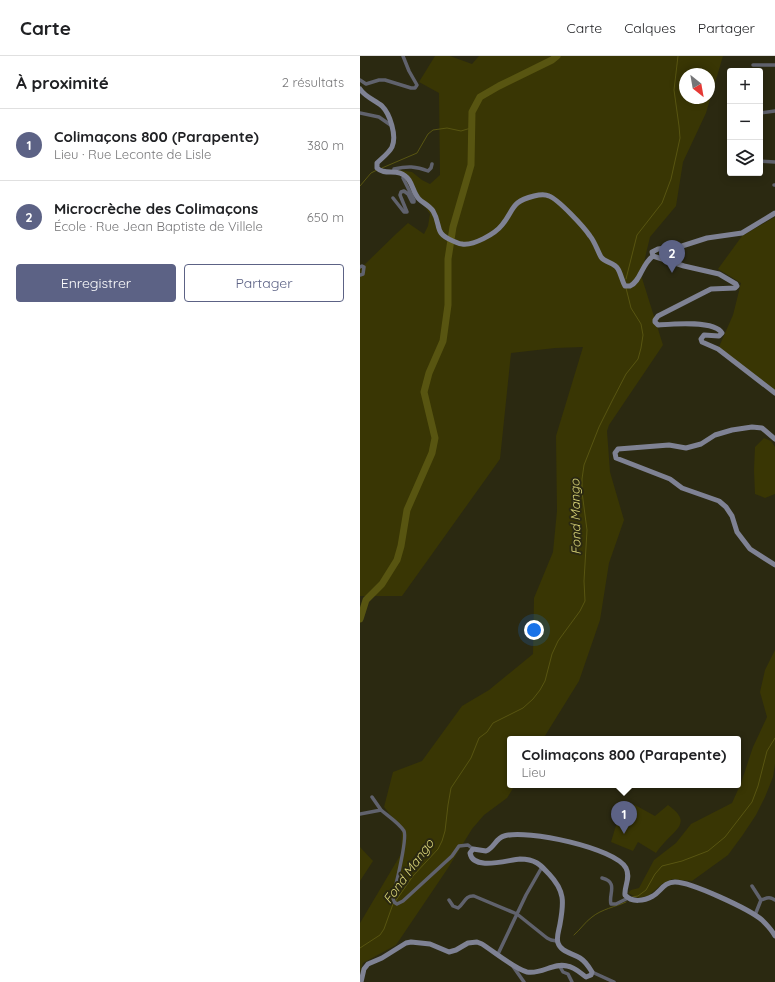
<!DOCTYPE html>
<html lang="fr">
<meta charset="utf-8">
<style>
:root{--surface:#fff;--page:#f6f6f6;--text:#202124;--muted:#757577;--line:#e0e0e0;--accent:#5c6285}
body{margin:0;font-family:Quicksand,sans-serif;background:var(--page);color:var(--text)}
.controls{position:absolute;right:12px;top:12px;display:grid;overflow:hidden;border-radius:4px;box-shadow:0 2px 10px #0003}
.controls button{width:36px;height:36px;display:grid;place-items:center;padding:0;border:0;border-bottom:1px solid var(--line);background:var(--surface);color:var(--text);font:20px sans-serif}
.compass{position:absolute;left:319px;top:12px;width:36px;height:36px;border-radius:50%;background:var(--surface);box-shadow:0 2px 10px #0003;rotate:149deg}
.you{position:absolute;left:174px;top:574px;width:14px;height:14px;margin:-10px;border:3px solid #fff;border-radius:50%;background:#1a73e8;box-shadow:0 0 0 6px #1a73e833}
.badge{display:grid;place-items:center;width:26px;height:26px;border-radius:50%;background:var(--accent);color:#fff;font-size:13px;font-weight:700}
.pin{position:absolute;translate:-50% -33px;filter:drop-shadow(0 1px 2px #0008)}
.pin::after{content:'';position:absolute;top:21px;width:14px;height:12px;background:inherit;clip-path:polygon(0 0,100% 0,50% 100%)}
.popup{position:absolute;left:147px;top:680px;width:234px;height:52px;box-sizing:border-box;display:grid;place-content:center;border-radius:4px;background:var(--surface);filter:drop-shadow(0 1px 3px #0005);font-size:13px;white-space:nowrap;color:var(--muted)}
.popup b{font-size:15px;color:var(--text)}
.popup::after{content:'';position:absolute;left:50%;top:100%;margin-left:-8px;border:8px solid transparent;border-top-color:var(--surface)}
.list{margin:0;padding:0;list-style:none}
h2{display:flex;justify-content:space-between;align-items:center;height:52px;margin:0;padding:0 16px;font-size:17px}
h2 small{font-size:13px;font-weight:400;color:var(--muted)}
.list li{display:grid;grid-template-columns:26px 1fr auto;gap:12px;align-items:center;box-sizing:border-box;height:72px;padding:0 16px;border-top:1px solid var(--line)}
.list b{display:block;font-size:15px;white-space:nowrap}
.list p{margin:0;font-size:13px;white-space:nowrap;color:var(--muted)}
.list em{font-size:13px;font-style:normal;color:var(--muted)}
.actions{display:flex;gap:8px;padding:12px 16px}
.actions a{flex:1;padding:9px 0;border:1px solid var(--accent);border-radius:4px;text-align:center;font-size:14px;color:var(--accent)}
.actions .main{background:var(--accent);color:#fff}
.icon{flex:none;width:22px;height:22px;fill:none;stroke:currentColor;stroke-width:2;stroke-linecap:round;stroke-linejoin:round}
.map{position:relative;flex:none;width:415px;height:926px;overflow:hidden}
header{display:flex;align-items:center;gap:24px;box-sizing:border-box;height:56px;padding:0 20px;background:var(--surface);border-bottom:1px solid var(--line)}
header strong{font-size:19px}
nav{display:flex;gap:22px;margin-inline-start:auto;font-size:14px}
main{display:flex}
aside{flex:1;background:var(--surface)}
.map>svg:first-child{display:block}
</style>
<header>
<strong>Carte</strong>
<nav><a>Carte</a><a>Calques</a><a>Partager</a></nav>
</header>
<main>
<aside>
<h2>À proximité<small>2 résultats</small></h2>
<ul class="list">
<li><span class="badge">1</span><div><b>Colimaçons 800 (Parapente)</b><p>Lieu · Rue Leconte de Lisle</p></div><em>380 m</em></li>
<li><span class="badge">2</span><div><b>Microcrèche des Colimaçons</b><p>École · Rue Jean Baptiste de Villele</p></div><em>650 m</em></li>
</ul>
<div class="actions"><a class="main">Enregistrer</a><a>Partager</a></div>
</aside>
<div class="map">
<svg width="415" height="926" viewBox="0 0 415 926">
<rect width="100%" height="100%" fill="#2b2911"/>
<path fill="#393604" fill-rule="evenodd" d="M 75,0 L 90,0 L 112,8 L 119,0 L 363,0 L 346,57 L 323,106 L 316,150 L 290,181 L 281,219 L 303,289 L 249,369 L 247,375 L 250,416 L 264,464 L 249,507 L 240,564 L 219,625 L 183,683 L 150,683 L 150,729 L 155,729 L 147,742 L 124,759 L 112,773 L 88,812 L 36,889 L 3,907 L 0,916 L 0,867 L 41,798 L 42,773 L 24,751 L 33,716 L 62,705 L 102,650 L 129,634 L 173,598 L 174,542 L 193,496 L 197,455 L 196,380 L 223,291 L 195,292 L 151,297 L 140,403 L 42,540 L 0,540 L 0,213 L 37,177 L 48,167 L 64,178 L 68,170 L 70,158 L 38,114 L 52,116 L 62,124 L 70,128 L 80,119 L 79,37 L 59,26 ZM 325,18 L 349,18 L 349,42 L 325,42 Z
M 415,161 L 415,337 L 358,293 L 373,259 L 381,227 L 358,213 L 382,180 Z
M 404,382 L 411,385 L 415,391 L 415,438 L 405,442 L 395,438 L 394,414 L 395,391 Z
M 415,594 L 415,708 L 413,721 L 405,741 L 396,759 L 382,780 L 368,799 L 332,825 L 312,823 L 302,828 L 288,840 L 278,842 L 268,837 L 271,834 L 279,832 L 294,804 L 316,787 L 331,768 L 372,747 L 381,727 L 393,691 L 407,661 L 400,636 L 405,614 Z
M 267,748 L 275,749 L 295,760 L 308,749 C 332,766 317,772 304,787 C 301,790 298,794 296,797 L 278,786 L 273,795 L 251,786 L 257,766 Z
M 0,791 L 13,805 L 0,825 Z"/>
<g fill="none" stroke-linecap="round" stroke-linejoin="round">
<path stroke="#585511" stroke-width="1" d="M 22,112 L 57,97 L 68,78 L 73,74 L 87,72 L 101,75 L 111,72
M 0,130 L 11,117 L 17,114
M 266,223 L 277,179 L 302,147 L 311,123 L 317,96 L 320,82 L 319,70 L 314,34 L 318,0
M 272,841 L 278,840 L 286,834 L 295,818 L 302,810 L 322,805 L 348,795 L 365,781 L 392,746 L 398,730 L 407,695 L 415,682
M 35,846 L 53,820 L 78,793 L 82,785 L 85,775 L 88,749 L 91,732 L 111,702 L 119,682 L 127,676 L 133,667 L 163,652 L 173,643 L 180,634 L 185,625 L 192,598 L 198,585 L 220,555 L 225,545 L 224,525 L 227,474 L 222,436 L 222,423 L 224,409 L 239,371 L 252,345 L 266,318 L 278,303 L 281,292 L 283,279 L 281,268 L 271,252 L 266,232
M 214,879 C 220,874 225,866 232,861 C 242,853 255,851 266,846
M 0,892 L 20,879 L 24,873 L 33,848"/>
<path stroke="#585511" stroke-width="7" d="M 0,563 L 6,544 L 22,528 L 37,504 L 41,490 L 47,454 L 72,397 L 75,382 L 64,336 L 69,317 L 83,285 L 88,249 L 88,203 L 93,171 L 111,109 L 112,56 L 120,41 L 139,30 L 192,4 L 197,0"/>
<path stroke="#60626d" stroke-width="3.5" d="M 393,9 L 415,9
M 0,24 L 6,28 L 19,24 L 25,24 L 51,32 L 55,32 L 57,29 L 49,15 L 43,0
M 0,57 L 19,61 L 32,70
M 401,57 L 415,55
M 400,105 L 415,106
M 34,115 L 34,113 C 47,110 56,110 68,115 L 71,112 L 72,108
M 414,129 L 415,129
M 33,142 L 44,156 L 47,156 L 40,139 L 41,136 L 44,135 L 48,138 L 52,146 L 54,146 L 54,144 L 43,122 L 45,120
M 0,211 L 2,210 L 4,211 L 3,218 L 0,219
M 12,741 L 21,754
M 0,758 L 21,754 C 28,760 39,767 44,775 C 48,783 35,831 33,842 L 34,846 L 37,848 L 43,845 L 92,800 L 99,790 L 108,789 L 113,793
M 242,822 C 259,826 248,839 251,848 L 256,848 L 268,842
M 392,830 L 401,844
M 89,844 L 93,850 L 98,852 C 104,848 105,839 114,840 L 157,858 L 187,882 L 191,884 L 197,885
M 395,859 L 401,844 C 407,842 409,840 415,844
M 138,898 L 166,839 L 182,811
M 152,909 L 164,926
M 199,909 L 203,916 L 208,918 L 212,926
M 232,916 L 254,926"/>
<path stroke="#7f8294" stroke-width="5" d="M 0,33 C 5,41 15,44 22,50 C 30,58 37,80 32,91 C 29,97 22,102 17,107 L 17,112 C 26,121 39,110 49,124 C 53,130 54,138 59,143 C 63,147 69,149 73,155 C 82,170 73,177 93,185 C 96,186 99,188 102,188 C 113,190 135,178 142,169 C 155,153 150,146 174,140 C 178,139 185,138 189,140 C 198,143 224,171 230,180 C 235,186 237,194 241,201 C 245,207 254,206 258,213 C 261,218 262,225 265,230 L 270,230 C 281,225 281,209 293,200
M 293,200 L 324,210 L 359,218 L 376,228 L 377,230 L 375,232 L 351,233 L 345,236 L 298,260 L 295,264 L 295,266 L 298,269 C 312,268 354,264 362,277 L 359,280 L 344,279 L 341,283 L 342,286 L 358,293 L 415,337
M 293,200 L 292,196 L 298,193 L 322,190 L 347,182 L 382,177 L 415,157
M 415,383 L 402,372 L 392,371 L 372,374 L 355,379 L 341,388 L 326,392 L 309,389 L 258,393 L 255,397 L 256,402 L 310,423 L 322,432 L 359,445 L 366,451 L 372,460 L 377,476 L 390,493 L 415,509
M 1,926 L 4,913 L 8,908 L 22,902 L 46,887 L 51,886 L 70,888 L 89,896 L 96,894 L 108,887 L 117,886 L 122,888 C 133,895 155,913 167,916 C 181,919 194,906 207,910 C 215,911 220,917 226,921 L 231,919 L 232,916 C 229,911 225,905 220,902 C 212,897 201,896 198,887 C 196,881 199,874 200,868 C 204,846 205,835 189,818 C 185,814 182,810 177,807 C 172,804 166,803 160,803 C 147,804 113,815 110,797 L 113,793 L 126,795 C 134,792 136,782 144,780 C 167,773 255,792 266,812 C 271,822 264,830 265,839 C 272,847 284,845 293,840 C 301,835 304,826 315,826 C 331,826 389,853 402,864 C 407,869 412,874 415,880"/>
</g>
<g text-anchor="middle" dominant-baseline="central" stroke-width="4" stroke-linejoin="round" paint-order="stroke">
<g font-size="13" font-style="italic" fill="#dbd679" stroke="#2b2911">
<text transform="translate(215 461) rotate(-91)">Fond Mango</text>
<text transform="translate(48 815) rotate(-54)">Fond Mango</text>
</g>
</g>
</svg>
<div class="controls">
<button>+</button>
<button>−</button>
<button><svg class="icon" aria-label="layers" viewBox="0 0 24 24"><path d="M12 4l9 5-9 5-9-5zM3 14l9 5 9-5"/></svg></button>
</div>
<svg class="compass" viewBox="-18 -18 36 36"><path d="M0-13l5 13h-10z" fill="#e53935"/><path d="M0 13l5-13h-10z" fill="#757577"/></svg>
<div class="you"></div>
<div class="pin badge" style="left:264px;top:778px">1</div>
<div class="popup"><b>Colimaçons 800 (Parapente)</b>Lieu</div>
<div class="pin badge" style="left:312px;top:217px">2</div>
</div>
</main>
